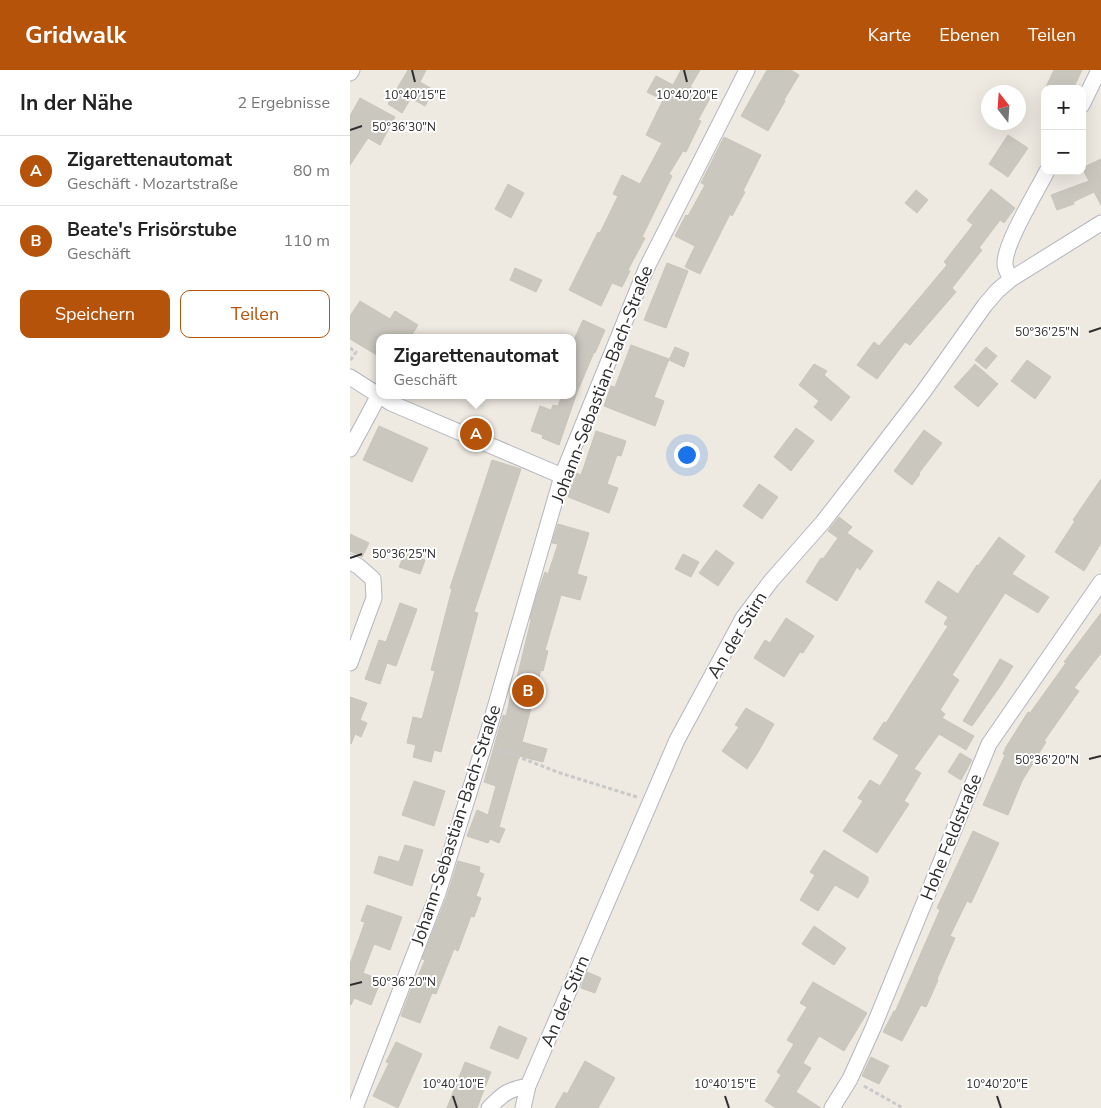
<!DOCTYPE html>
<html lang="de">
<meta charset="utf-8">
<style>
:root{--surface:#fff;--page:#f2f2f2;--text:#222;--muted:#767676;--line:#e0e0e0;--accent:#b45309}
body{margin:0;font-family:"Nunito Sans",sans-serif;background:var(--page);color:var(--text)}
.controls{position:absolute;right:15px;top:15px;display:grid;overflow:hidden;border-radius:10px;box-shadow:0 5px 20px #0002}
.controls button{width:45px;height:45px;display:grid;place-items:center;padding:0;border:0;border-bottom:1px solid var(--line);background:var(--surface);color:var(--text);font:25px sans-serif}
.compass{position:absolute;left:631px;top:15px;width:45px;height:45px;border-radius:50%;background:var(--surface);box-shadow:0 5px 20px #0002;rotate:343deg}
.you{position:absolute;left:336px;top:384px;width:18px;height:18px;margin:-12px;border:4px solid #fff;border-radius:50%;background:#1a73e8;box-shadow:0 0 0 8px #1a73e833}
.badge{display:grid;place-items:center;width:32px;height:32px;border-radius:50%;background:var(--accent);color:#fff;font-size:16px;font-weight:700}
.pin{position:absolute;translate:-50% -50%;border:2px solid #fff;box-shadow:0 1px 5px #0006}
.popup{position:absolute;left:26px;top:264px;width:200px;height:65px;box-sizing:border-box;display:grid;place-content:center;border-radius:10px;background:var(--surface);filter:drop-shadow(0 1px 4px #0005);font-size:16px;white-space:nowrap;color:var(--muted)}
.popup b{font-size:19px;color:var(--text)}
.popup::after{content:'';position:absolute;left:50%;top:100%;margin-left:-10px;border:10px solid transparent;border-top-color:var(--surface)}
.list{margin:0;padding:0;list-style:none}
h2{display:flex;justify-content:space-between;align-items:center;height:65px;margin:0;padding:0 20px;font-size:21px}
h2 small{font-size:16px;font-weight:400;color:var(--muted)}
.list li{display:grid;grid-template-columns:32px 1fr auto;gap:15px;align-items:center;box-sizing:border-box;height:70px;padding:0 20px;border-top:1px solid var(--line)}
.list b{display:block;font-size:19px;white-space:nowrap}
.list p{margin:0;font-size:16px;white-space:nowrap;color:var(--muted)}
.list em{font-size:16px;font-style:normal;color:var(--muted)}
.actions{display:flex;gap:10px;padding:15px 20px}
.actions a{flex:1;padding:11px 0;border:1px solid var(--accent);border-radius:10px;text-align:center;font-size:18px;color:var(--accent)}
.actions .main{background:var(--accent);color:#fff}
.map{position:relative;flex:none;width:751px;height:1038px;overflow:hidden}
header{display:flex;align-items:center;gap:30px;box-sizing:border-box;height:70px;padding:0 25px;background:var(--accent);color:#fff}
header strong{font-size:24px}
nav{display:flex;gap:28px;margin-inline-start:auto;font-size:18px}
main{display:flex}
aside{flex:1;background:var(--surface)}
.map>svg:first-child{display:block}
</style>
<header>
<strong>Gridwalk</strong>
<nav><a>Karte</a><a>Ebenen</a><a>Teilen</a></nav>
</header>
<main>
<aside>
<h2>In der Nähe<small>2 Ergebnisse</small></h2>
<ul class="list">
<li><span class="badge">A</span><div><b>Zigarettenautomat</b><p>Geschäft · Mozartstraße</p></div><em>80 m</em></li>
<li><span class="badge">B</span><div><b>Beate's Frisörstube</b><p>Geschäft</p></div><em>110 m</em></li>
</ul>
<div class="actions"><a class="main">Speichern</a><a>Teilen</a></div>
</aside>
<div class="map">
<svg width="751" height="1038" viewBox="0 0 751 1038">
<rect width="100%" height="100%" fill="#eee9e1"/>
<path fill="#cac7bf" stroke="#cac5ba" d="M 58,0 L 76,0 L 70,12 L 84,20 L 75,36 L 61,28 L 52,43 L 38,34 Z
M 331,0 L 350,0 L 340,17 L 360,28 L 348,50 L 351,51 L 336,82 L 333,81 L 319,104 L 322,106 L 292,167 L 295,168 L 278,200 L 280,201 L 272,217 L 262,213 L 251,236 L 219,220 L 248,162 L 250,163 L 268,126 L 263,124 L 272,105 L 290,114 L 312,73 L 296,65 L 313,30 L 297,22 L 306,6 L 323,15 Z
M 417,0 L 441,0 L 449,5 L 434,30 L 435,31 L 418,61 L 391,46 Z
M 704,0 L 732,0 L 723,19 L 695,19 Z
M 10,28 L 45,47 L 30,75 L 18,68 L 0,95 L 0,46 Z
M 658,65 L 678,78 L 658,107 L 639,94 Z
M 374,67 L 411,85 L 393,121 L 395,122 L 382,146 L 380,144 L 350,204 L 335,197 L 345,176 L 325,166 L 336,145 L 338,146 L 355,115 L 351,113 Z
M 751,89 L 751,135 L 744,122 L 723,132 L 724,134 L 707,140 L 701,125 L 739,111 L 732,98 Z
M 158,114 L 174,123 L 161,148 L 145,139 Z
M 641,119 L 665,138 L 654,153 L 650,150 L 629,178 L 632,180 L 602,218 L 606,222 L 560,275 L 555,272 L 527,309 L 507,295 L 524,272 L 529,276 L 597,195 L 594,192 L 623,155 L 617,150 Z
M 566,120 L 578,130 L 567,143 L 555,133 Z
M 317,193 L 338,201 L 316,258 L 294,250 Z
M 165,198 L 192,210 L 186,222 L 160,210 Z
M 10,231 L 40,249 L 45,241 L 68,255 L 60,268 L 30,268 L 30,287 L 0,269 L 0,246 Z
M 233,250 L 255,260 L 245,283 L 244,282 L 226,325 L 209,375 L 192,368 L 193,365 L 181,361 L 190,336 L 201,340 L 203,335 L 208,336 L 212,325 L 222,325 L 222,274 Z
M 281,275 L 319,289 L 304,327 L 314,331 L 305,356 L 254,336 L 261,316 L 265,317 Z
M 325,277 L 339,283 L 334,297 L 319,290 Z
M 636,277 L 647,286 L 636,299 L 625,290 Z
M 677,290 L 701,307 L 685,329 L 661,311 Z
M 464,294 L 477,301 L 474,305 L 500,327 L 481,351 L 464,337 L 469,331 L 449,315 Z
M 625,294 L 648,314 L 628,337 L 604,317 Z
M 29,356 L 78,378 L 62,412 L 13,390 Z
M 446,358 L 464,371 L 447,393 L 441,401 L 424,387 Z
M 574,360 L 592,373 L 569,403 L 570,404 L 562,415 L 544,401 Z
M 246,361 L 276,371 L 271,386 L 267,385 L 257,414 L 268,418 L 259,443 L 218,427 L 226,403 L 231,405 Z
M 142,390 L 171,399 L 124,542 L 128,543 L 91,682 L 84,680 L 81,692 L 63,687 L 66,675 L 57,673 L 63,647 L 72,649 L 85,601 L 81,600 L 102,519 L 100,518 Z
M 751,409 L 751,473 L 734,501 L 705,482 L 725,451 L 723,450 Z
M 409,414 L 428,427 L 412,449 L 393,436 Z
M 489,447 L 502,457 L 497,463 L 523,481 L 510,500 L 507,497 L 487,531 L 456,512 L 471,488 L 473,489 L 488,468 L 478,461 Z
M 208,454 L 239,463 L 227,504 L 237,507 L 230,530 L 211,525 L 195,580 L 198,581 L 193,601 L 191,600 L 172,672 L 197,679 L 193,692 L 169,686 L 149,757 L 155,759 L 149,773 L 140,769 L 138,773 L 117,766 L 127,740 L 138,745 L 146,716 L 134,712 L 153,645 L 156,646 L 164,612 L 166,612 L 181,550 L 180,549 L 187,525 L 195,502 L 198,504 L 208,474 L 202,473 Z
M 0,464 L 19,473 L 12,487 L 0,481 Z
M 649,467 L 675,486 L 662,504 L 699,527 L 688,543 L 655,523 L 602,605 L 609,610 L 590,640 L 595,644 L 592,648 L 624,666 L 616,680 L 589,664 L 564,699 L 571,703 L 554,731 L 559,734 L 527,783 L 493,761 L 513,731 L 508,728 L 520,710 L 530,716 L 549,685 L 523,669 L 534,652 L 536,653 L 598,556 L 594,554 L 598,547 L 575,532 L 588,511 L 608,524 L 627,495 L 628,496 Z
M 366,480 L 384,493 L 368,516 L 349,503 Z
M 55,483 L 75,490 L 70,504 L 49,497 Z
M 333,484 L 349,492 L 341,507 L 325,499 Z
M 50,533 L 67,539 L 46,596 L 37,593 L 30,614 L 15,609 L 29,570 L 36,572 Z
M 751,543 L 751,583 L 724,618 L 729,621 L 694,671 L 696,672 L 672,711 L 658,745 L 633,735 L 655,685 L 653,684 L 656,677 L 678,642 L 680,643 L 716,593 L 714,592 Z
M 436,548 L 464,566 L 453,583 L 450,582 L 434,607 L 404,588 L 415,570 L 420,573 Z
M 650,589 L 663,596 L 651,615 L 622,656 L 613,651 Z
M 0,627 L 17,633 L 10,650 L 17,653 L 11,667 L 5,664 L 1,674 Z
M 396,638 L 424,654 L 407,684 L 397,699 L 372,681 L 389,657 L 385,655 Z
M 610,683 L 622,690 L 611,710 L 598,702 Z
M 64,711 L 95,721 L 84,756 L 52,745 Z
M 623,761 L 649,773 L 621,833 L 617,831 L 600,866 L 605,868 L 587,909 L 588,910 L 576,937 L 571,935 L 552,971 L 533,962 L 544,941 L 545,942 L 568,890 L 590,840 L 587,838 Z
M 55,775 L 73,780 L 62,816 L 24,803 L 29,786 L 49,792 Z
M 474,780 L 518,807 L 518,812 L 508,828 L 485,815 L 468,841 L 450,830 L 465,805 L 460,802 Z
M 108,791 L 130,797 L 129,802 L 134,804 L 126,826 L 131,828 L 124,847 L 121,846 L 108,881 L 104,879 L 86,924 L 82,923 L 70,953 L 51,946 L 61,919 L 62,920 L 75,890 L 72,889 L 97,826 Z
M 17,835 L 52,847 L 40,880 L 24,874 L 13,903 L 31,910 L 21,935 L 4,928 L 1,935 L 0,934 L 0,894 L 15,852 L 11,851 Z
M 464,856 L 496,878 L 484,895 L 452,874 Z
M 237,902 L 251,908 L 245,923 L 231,918 Z
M 463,912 L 517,943 L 494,981 L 469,966 L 453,993 L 461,998 L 446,1022 L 471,1038 L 426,1038 L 415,1031 L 431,1005 L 427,1002 L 444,974 L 437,970 L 457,937 L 450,933 Z
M 149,956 L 177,968 L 168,989 L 140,978 Z
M 46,972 L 72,984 L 48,1038 L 23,1026 L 39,993 L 36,992 Z
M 521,987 L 539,996 L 529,1014 L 512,1006 Z
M 235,991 L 265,1008 L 248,1038 L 205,1038 L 214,1022 L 217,1024 Z
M 115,992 L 141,1002 L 127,1038 L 97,1038 Z"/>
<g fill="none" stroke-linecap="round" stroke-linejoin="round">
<g stroke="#b4b6c0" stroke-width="17">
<path id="street" d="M 0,3 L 2,0
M 732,35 L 749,0
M 661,209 C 659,205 655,199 655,194 C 654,174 687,121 697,101
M 0,307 L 41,333 L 212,406
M 0,379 L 29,325
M 0,492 L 8,496 L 23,509 L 24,528 L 0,593
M 5,1038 L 88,823 L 138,662 L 212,406 L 296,199 L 397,0
M 139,1038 C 154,1023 157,1020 178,1016
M 173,1038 L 178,1016 L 327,670 L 393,548 L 421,511 L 473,452 L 518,394 L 574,321 L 635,235 L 647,221 L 661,209 L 751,153
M 482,1038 L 500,1009 L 523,958 L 639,674 L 751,512"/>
</g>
<path stroke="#c9c9c9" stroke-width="3" stroke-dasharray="4 2.5" stroke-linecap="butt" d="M 0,278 L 6,282 L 0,291
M 148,679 L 210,703 L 287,727
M 514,1016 L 553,1038"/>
<use href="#street" stroke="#fff" stroke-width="15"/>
</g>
<path fill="none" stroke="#2e2e2e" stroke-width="2" d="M 62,0 L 65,12M 334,0 L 337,12M 0,60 L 12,56M 739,262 L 751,258M 0,488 L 12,484M 739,689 L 751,686M 0,915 L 12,912M 103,1026 L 107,1038M 375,1026 L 379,1038M 647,1026 L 651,1038"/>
<g text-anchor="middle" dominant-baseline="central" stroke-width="4" stroke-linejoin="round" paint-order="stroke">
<g font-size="18" fill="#2e2e2e" stroke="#fff">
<text transform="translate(252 314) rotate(-69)">Johann-Sebastian-Bach-Straße</text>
<text transform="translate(387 565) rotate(-59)">An der Stirn</text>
<text transform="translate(106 755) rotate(-72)">Johann-Sebastian-Bach-Straße</text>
<text transform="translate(601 767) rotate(-68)">Hohe Feldstraße</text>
<text transform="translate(215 931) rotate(-67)">An der Stirn</text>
</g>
</g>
<g font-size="12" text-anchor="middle" fill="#2e2e2e" stroke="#fff" stroke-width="4" stroke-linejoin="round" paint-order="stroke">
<text x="65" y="29">10°40'15"E</text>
<text x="337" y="29">10°40'20"E</text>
<text x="54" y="61">50°36'30"N</text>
<text x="697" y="266">50°36'25"N</text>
<text x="54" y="488">50°36'25"N</text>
<text x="697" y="694">50°36'20"N</text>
<text x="54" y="916">50°36'20"N</text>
<text x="103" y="1018">10°40'10"E</text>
<text x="375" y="1018">10°40'15"E</text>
<text x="647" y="1018">10°40'20"E</text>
</g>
</svg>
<div class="controls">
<button>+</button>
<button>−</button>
</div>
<svg class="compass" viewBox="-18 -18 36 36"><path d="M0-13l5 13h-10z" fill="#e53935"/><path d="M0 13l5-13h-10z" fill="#767676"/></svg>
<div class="you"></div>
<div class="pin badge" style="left:126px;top:364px">A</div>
<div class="popup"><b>Zigarettenautomat</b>Geschäft</div>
<div class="pin badge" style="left:178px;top:621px">B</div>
</div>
</main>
